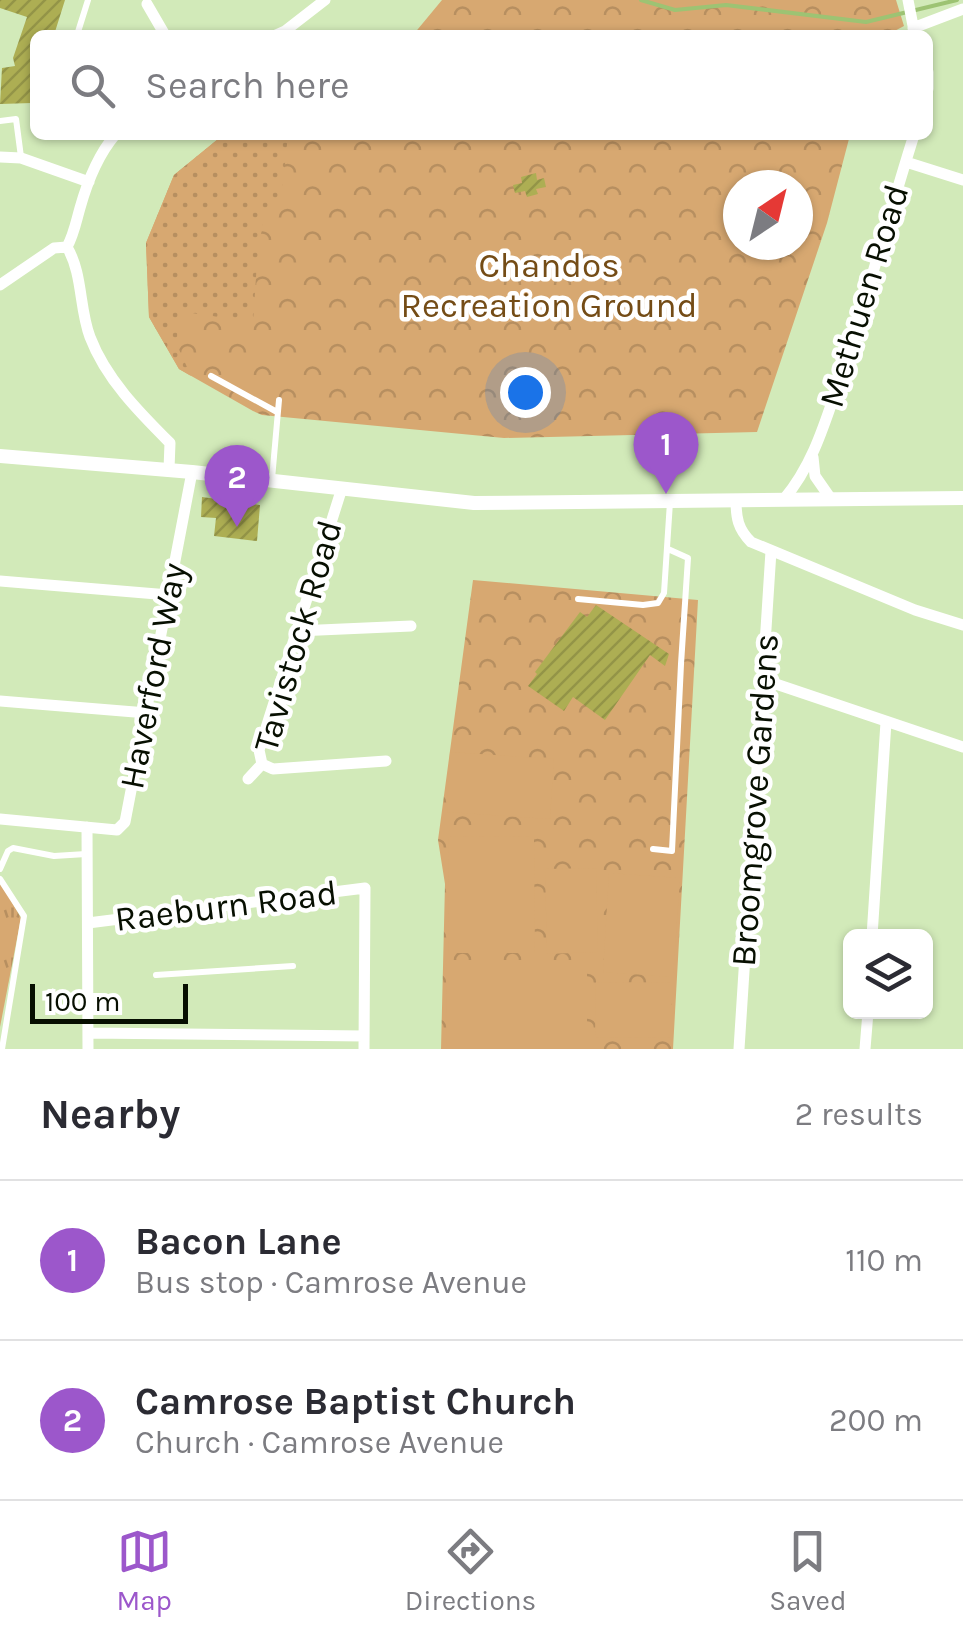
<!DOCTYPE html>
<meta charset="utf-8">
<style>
:root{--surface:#fff;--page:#f2f2f3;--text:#2b2b33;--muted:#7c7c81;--line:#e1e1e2;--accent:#9c57cb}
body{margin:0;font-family:Karla,sans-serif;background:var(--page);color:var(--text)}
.controls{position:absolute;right:30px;bottom:30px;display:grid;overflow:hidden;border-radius:15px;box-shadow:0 2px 8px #0004}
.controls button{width:90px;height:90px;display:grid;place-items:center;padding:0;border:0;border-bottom:2px solid var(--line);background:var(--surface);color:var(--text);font:50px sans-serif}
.compass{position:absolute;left:723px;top:170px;width:90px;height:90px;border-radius:50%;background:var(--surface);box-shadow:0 2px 8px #0004;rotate:35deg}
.scale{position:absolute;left:30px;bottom:25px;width:158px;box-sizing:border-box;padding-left:10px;border:5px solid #070f01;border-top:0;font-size:28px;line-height:35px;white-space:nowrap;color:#070f01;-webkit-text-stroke:8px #fff;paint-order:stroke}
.you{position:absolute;left:525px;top:392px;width:35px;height:35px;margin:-25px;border:8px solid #fff;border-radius:50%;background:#1a73e8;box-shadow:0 0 0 15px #1a73e833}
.badge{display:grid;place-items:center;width:65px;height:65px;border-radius:50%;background:var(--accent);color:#fff;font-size:32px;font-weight:700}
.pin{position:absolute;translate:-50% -82px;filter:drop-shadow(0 2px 5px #0008)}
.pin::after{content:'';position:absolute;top:52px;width:35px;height:30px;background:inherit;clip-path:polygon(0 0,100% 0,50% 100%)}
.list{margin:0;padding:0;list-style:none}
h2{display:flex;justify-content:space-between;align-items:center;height:130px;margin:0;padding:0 40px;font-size:42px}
h2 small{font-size:32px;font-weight:400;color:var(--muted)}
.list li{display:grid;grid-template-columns:65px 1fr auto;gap:30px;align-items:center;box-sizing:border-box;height:160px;padding:0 40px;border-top:2px solid var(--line)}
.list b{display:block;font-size:38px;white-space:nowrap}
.list p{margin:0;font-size:32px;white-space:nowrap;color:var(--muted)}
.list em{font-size:32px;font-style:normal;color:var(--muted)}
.icon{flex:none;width:55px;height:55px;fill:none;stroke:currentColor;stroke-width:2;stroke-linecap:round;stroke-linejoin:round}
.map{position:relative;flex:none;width:963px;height:1049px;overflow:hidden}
.search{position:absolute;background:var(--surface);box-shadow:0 2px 8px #0004;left:30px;right:30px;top:30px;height:110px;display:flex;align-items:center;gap:25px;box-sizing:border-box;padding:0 35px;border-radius:15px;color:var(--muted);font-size:38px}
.sheet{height:450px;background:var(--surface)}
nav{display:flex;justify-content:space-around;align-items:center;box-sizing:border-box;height:140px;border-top:2px solid var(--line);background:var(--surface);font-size:28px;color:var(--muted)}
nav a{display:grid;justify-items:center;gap:5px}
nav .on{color:var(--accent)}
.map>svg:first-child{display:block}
</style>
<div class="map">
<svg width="963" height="1049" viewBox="0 0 963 1049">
<defs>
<pattern id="grass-tufts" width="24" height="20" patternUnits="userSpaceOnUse" patternTransform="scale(2.5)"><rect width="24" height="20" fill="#d7a871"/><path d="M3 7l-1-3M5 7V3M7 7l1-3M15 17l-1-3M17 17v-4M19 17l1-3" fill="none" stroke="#b78f60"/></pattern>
<pattern id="park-crowns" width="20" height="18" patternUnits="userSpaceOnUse" patternTransform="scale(2.5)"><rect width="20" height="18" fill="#d7a871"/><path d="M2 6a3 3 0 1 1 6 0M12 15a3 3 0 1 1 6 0" fill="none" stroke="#b78f60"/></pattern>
<pattern id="garden-dots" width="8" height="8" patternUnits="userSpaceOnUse" patternTransform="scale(2.5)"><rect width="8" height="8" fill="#d7a871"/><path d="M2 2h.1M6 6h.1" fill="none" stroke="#b78f60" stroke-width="1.8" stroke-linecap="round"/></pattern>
<pattern id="building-hatch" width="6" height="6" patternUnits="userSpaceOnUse" patternTransform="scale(2.5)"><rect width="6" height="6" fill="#adae53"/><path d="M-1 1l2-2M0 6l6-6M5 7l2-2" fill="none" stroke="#939447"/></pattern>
</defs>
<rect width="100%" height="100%" fill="#d2eab9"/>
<path fill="url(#grass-tufts)" d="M 0,881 L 21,918 L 0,1027 Z"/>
<path fill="url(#park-crowns)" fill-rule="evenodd" d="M 442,0 L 896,0 L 904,26 L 887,35 L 413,35 Z
M 223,135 L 850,135 L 827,223 L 757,432 L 504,438 L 262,415 L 253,411 L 179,369 L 149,317 L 146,243 L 174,175 ZM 738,185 L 798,185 L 798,245 L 738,245 Z
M 473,580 L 698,600 L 673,1049 L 441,1049 L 445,884 L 438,840 Z"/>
<path fill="url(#garden-dots)" d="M 223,135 L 288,135 L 281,203 L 265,208 L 257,262 L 253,322 L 178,311 L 177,345 L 191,376 L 179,369 L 149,317 L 146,243 L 174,175 Z"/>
<path fill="#d7a871" d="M 450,752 L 554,759 L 550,819 L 447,812 Z
M 534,836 L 535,953 L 449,953 L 448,837 Z
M 596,868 L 598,952 L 547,954 L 545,869 Z
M 609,873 L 680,878 L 673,977 L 603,972 Z
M 446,961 L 587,961 L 587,1049 L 447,1049 Z
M 596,982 L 671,983 L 671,1038 L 595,1037 Z"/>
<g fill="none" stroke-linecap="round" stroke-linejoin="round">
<path stroke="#9dc373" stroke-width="4" d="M 641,0 L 675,10 L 726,5 L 866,22 L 957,0"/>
</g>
<path fill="url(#building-hatch)" d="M 0,0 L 65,0 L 54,35 L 35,35 L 35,94 L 32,103 L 0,104 L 2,68 L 15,66 L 13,58 L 27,17 L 0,8 Z
M 536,173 L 537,180 L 544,178 L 546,187 L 536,189 L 538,194 L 527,197 L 525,191 L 515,193 L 513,185 L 522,183 L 521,177 Z
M 202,497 L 260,505 L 257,541 L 214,536 L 216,518 L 201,517 Z
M 596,605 L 669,654 L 665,666 L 650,655 L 605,720 L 573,697 L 564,711 L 528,686 L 537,674 L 535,672 L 580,612 L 587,617 Z"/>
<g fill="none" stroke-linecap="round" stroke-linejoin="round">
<path stroke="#fff" stroke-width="6" d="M 77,35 L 88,0
M 0,121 L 16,119 L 21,157
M 211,376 L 277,412
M 272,479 L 279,400
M 578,599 L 643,605 L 658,603 L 664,593 L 670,502
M 653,849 L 672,851 L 681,664 L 688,558 L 668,549
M 0,869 L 8,851 L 13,848 L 54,856 L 86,854
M 0,879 L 24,916 L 2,1049
M 156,975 L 293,966"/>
<path stroke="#fff" stroke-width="11" d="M 908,0 L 914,31
M 147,4 L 165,35
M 913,28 L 963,9
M 276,35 L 285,31 L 325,0
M 928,72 L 928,89
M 0,157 L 21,158 L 89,182
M 906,162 L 963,180
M 67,247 C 83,274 79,308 90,337 C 106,379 139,412 170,443 L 169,469
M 67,247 C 74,234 76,222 80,208 C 87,183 98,155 115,135
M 0,285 L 54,248 L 67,247
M 813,457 L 815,476 L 831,499
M 784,499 C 815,462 826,418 842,373 C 868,294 889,214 914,135
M 736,500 C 736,518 738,529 751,542 L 915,610 L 963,625
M 0,581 L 169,595
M 297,631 L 411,626
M 764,680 L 963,747
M 0,701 L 147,713
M 262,764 L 273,769 L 386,761
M 248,779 L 262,764 L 259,750 L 342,488
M 0,819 L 117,830 L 125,822 L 192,472
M 87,827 L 88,1049
M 88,923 L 365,888 L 364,1049
M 872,936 L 886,722
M 88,1033 L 364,1036
M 739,1049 L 771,551
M 865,1049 L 868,1012"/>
<path stroke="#fff" stroke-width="14" d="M 0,456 L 192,472 L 474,503 L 963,498"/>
</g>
<g text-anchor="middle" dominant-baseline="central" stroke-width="9" stroke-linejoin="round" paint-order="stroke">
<g font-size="35" fill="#744c16" stroke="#fff">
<text x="549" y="265">Chandos<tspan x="549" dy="40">Recreation Ground</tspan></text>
</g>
<g font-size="35" fill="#070f01" stroke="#fff">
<text transform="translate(864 296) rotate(-73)">Methuen Road</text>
<text transform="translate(298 636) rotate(-74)">Tavistock Road</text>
<text transform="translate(153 676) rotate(-79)">Haverford Way</text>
<text transform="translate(755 800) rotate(-86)">Broomgrove Gardens</text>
<text transform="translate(226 906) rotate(-7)">Raeburn Road</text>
</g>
</g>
</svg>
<div class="controls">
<button><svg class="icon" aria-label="layers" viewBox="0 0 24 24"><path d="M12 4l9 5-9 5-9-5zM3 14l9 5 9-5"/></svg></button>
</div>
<svg class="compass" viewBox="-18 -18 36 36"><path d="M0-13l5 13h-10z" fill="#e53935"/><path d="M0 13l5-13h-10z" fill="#7c7c81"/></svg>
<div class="scale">100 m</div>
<div class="you"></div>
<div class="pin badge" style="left:666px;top:494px">1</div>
<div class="pin badge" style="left:237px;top:527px">2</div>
<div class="search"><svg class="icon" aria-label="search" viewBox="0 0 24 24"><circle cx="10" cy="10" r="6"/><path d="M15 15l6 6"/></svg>Search here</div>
</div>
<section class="sheet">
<h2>Nearby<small>2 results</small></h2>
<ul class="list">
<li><span class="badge">1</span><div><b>Bacon Lane</b><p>Bus stop · Camrose Avenue</p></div><em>110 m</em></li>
<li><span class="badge">2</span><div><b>Camrose Baptist Church</b><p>Church · Camrose Avenue</p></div><em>200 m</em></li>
</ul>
</section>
<nav>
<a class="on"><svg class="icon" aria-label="map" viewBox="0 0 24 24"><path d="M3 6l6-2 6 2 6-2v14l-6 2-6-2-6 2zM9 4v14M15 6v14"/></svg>Map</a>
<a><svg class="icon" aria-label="directions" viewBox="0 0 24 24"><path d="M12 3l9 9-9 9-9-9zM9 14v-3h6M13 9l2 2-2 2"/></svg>Directions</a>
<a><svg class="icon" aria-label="saved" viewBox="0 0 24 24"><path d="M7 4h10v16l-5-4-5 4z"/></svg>Saved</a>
</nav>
